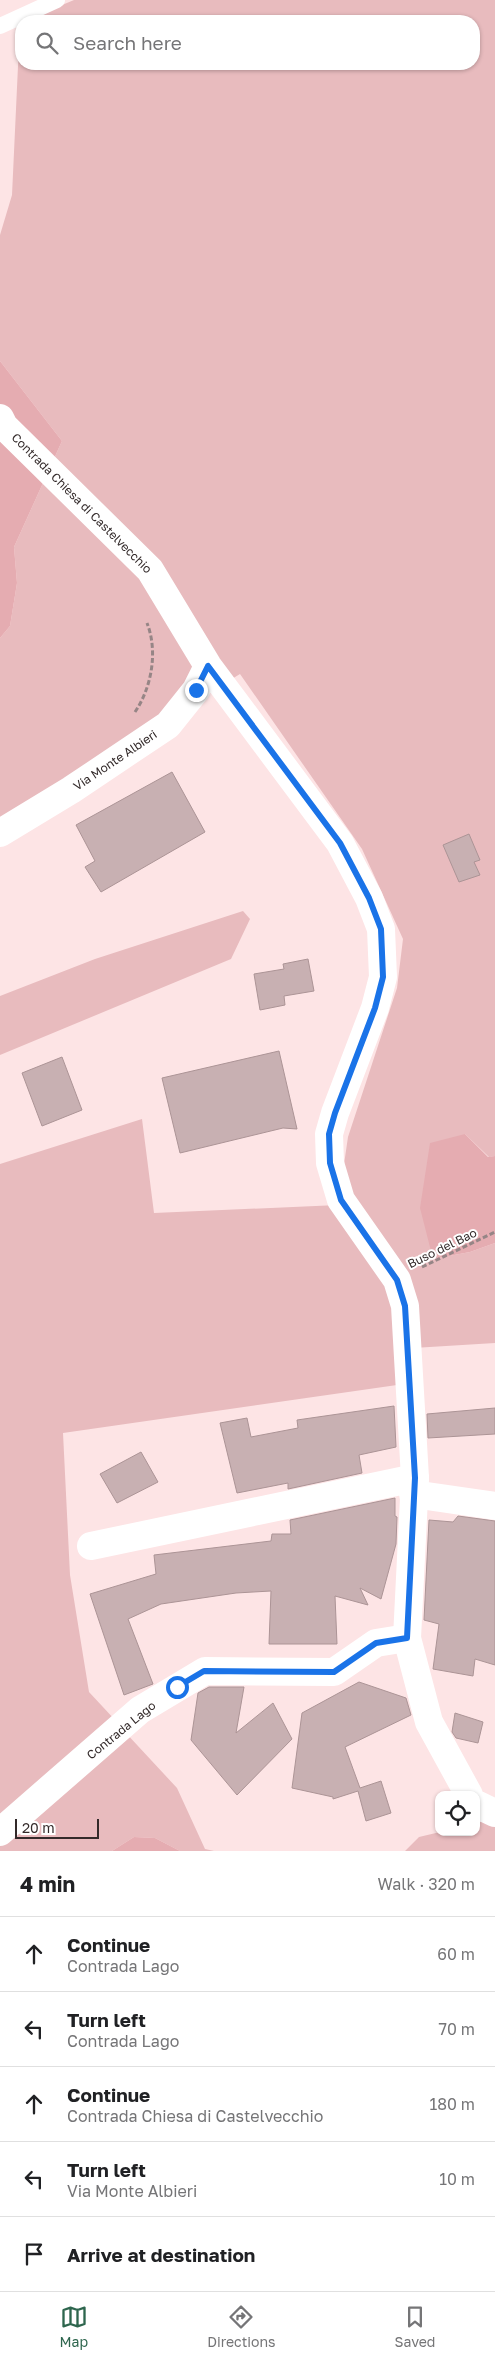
<!DOCTYPE html>
<meta charset="utf-8">
<style>
:root{--surface:#fff;--page:#f2f2f2;--text:#202124;--muted:#757577;--line:#e0e0e0;--accent:#2e664e}
body{margin:0;font-family:"Golos Text",sans-serif;background:var(--page);color:var(--text)}
.controls{position:absolute;right:15px;bottom:15px;display:grid;overflow:hidden;border-radius:10px;box-shadow:0 1px 4px #0004}
.controls button{width:45px;height:45px;display:grid;place-items:center;padding:0;border:0;border-bottom:1px solid var(--line);background:var(--surface);color:var(--text);font:25px sans-serif}
.scale{position:absolute;left:15px;bottom:12px;width:84px;box-sizing:border-box;padding-left:5px;border:2px solid #332a2a;border-top:0;font-size:14px;line-height:18px;white-space:nowrap;color:#332a2a;-webkit-text-stroke:4px #fff;paint-order:stroke}
.stop{position:absolute;width:15px;height:15px;margin:-11px;border:4px solid #1a73e8;border-radius:50%;background:#fff}
.stop.end{background:#1a73e8;border-color:#fff;box-shadow:0 1px 5px #0008}
.list{margin:0;padding:0;list-style:none}
h2{display:flex;justify-content:space-between;align-items:center;height:65px;margin:0;padding:0 20px;font-size:21px}
h2 small{font-size:16px;font-weight:400;color:var(--muted)}
.list li{display:grid;grid-template-columns:32px 1fr auto;gap:15px;align-items:center;box-sizing:border-box;height:75px;padding:0 20px;border-top:1px solid var(--line)}
.list b{display:block;font-size:19px;white-space:nowrap}
.list p{margin:0;font-size:16px;white-space:nowrap;color:var(--muted)}
.list em{font-size:16px;font-style:normal;color:var(--muted)}
.icon{flex:none;width:28px;height:28px;fill:none;stroke:currentColor;stroke-width:2;stroke-linecap:round;stroke-linejoin:round}
.map{position:relative;flex:none;width:495px;height:1851px;overflow:hidden}
.search{position:absolute;background:var(--surface);box-shadow:0 1px 4px #0004;left:15px;right:15px;top:15px;height:55px;display:flex;align-items:center;gap:12px;box-sizing:border-box;padding:0 18px;border-radius:20px;color:var(--muted);font-size:19px}
.sheet{height:440px;background:var(--surface)}
nav{display:flex;justify-content:space-around;align-items:center;box-sizing:border-box;height:70px;border-top:1px solid var(--line);background:var(--surface);font-size:14px;color:var(--muted)}
nav a{display:grid;justify-items:center;gap:2px}
nav .on{color:var(--accent)}
.map>svg:first-child{display:block}
</style>
<div class="map">
<svg width="495" height="1851" viewBox="0 0 495 1851">
<rect width="100%" height="100%" fill="#fde4e5"/>
<path fill="#e8bbbe" d="M 74,0 L 495,0 L 495,1156 L 489,1157 L 465,1134 L 433,1259 L 470,1252 L 495,1243 L 495,1343 L 397,1349 L 397,1385 L 63,1433 L 70,1575 L 89,1692 L 116,1721 L 0,1819 L 0,1164 L 142,1119 L 154,1213 L 338,1205 L 348,1137 L 397,988 L 403,939 L 362,849 L 240,674 L 0,821 L 0,638 L 10,626 L 17,583 L 14,547 L 62,441 L 0,361 L 0,235 L 12,195 L 20,23 L 21,64 L 474,64 L 474,21 L 24,21 Z
M 243,911 L 250,919 L 231,959 L 0,1055 L 0,996 L 95,959 Z
M 125,1732 L 177,1788 L 205,1849 L 214,1851 L 180,1851 L 155,1838 L 134,1837 L 112,1851 L 0,1851 L 0,1844 Z
M 495,1818 L 495,1851 L 405,1851 L 419,1837 L 440,1832 L 476,1832 L 476,1823 Z"/>
<path fill="#e5acb1" d="M 0,361 L 62,441 L 14,547 L 17,583 L 10,626 L 0,638 Z
M 465,1134 L 488,1157 L 495,1156 L 495,1243 L 470,1252 L 433,1259 L 420,1208 L 430,1143 Z
M 134,1837 L 155,1838 L 180,1851 L 112,1851 Z"/>
<path fill="#c8b0b2" stroke="#ac9496" d="M 172,772 L 205,832 L 101,892 L 85,867 L 95,861 L 76,825 Z
M 469,834 L 480,860 L 474,862 L 480,875 L 459,882 L 443,845 Z
M 308,959 L 314,991 L 284,996 L 285,1005 L 260,1010 L 254,974 L 284,969 L 283,964 Z
M 279,1051 L 297,1129 L 283,1128 L 180,1153 L 162,1078 Z
M 62,1057 L 82,1110 L 42,1126 L 22,1073 Z
M 394,1406 L 396,1447 L 359,1455 L 362,1473 L 288,1489 L 288,1483 L 237,1493 L 220,1423 L 247,1418 L 251,1437 L 298,1428 L 297,1420 Z
M 495,1408 L 495,1434 L 428,1438 L 427,1414 Z
M 141,1452 L 158,1482 L 117,1503 L 100,1474 Z
M 395,1498 L 395,1516 L 397,1517 L 396,1544 L 381,1599 L 360,1588 L 368,1605 L 335,1596 L 337,1644 L 269,1644 L 271,1591 L 236,1593 L 161,1604 L 128,1619 L 153,1684 L 124,1695 L 90,1594 L 156,1574 L 154,1555 L 271,1541 L 272,1534 L 291,1534 L 290,1520 Z
M 458,1516 L 495,1521 L 495,1665 L 475,1659 L 473,1676 L 433,1669 L 439,1624 L 424,1620 L 429,1520 L 453,1522 Z
M 359,1682 L 406,1698 L 411,1715 L 345,1747 L 360,1788 L 381,1781 L 391,1813 L 366,1821 L 358,1791 L 333,1799 L 333,1797 L 292,1788 L 302,1713 Z
M 209,1687 L 244,1687 L 236,1733 L 273,1703 L 292,1739 L 237,1795 L 191,1740 L 198,1693 Z
M 455,1713 L 483,1722 L 478,1743 L 456,1738 L 452,1732 Z"/>
<g fill="none" stroke-linecap="round" stroke-linejoin="round">
<path stroke="#968586" stroke-width="3" stroke-dasharray="5 2.5" stroke-linecap="butt" d="M 135,712 C 152,687 158,651 147,623
M 422,1267 L 495,1232"/>
<path stroke="#fff" stroke-width="16" d="M 0,26 L 57,0"/>
<path stroke="#fff" stroke-width="28" d="M 413,1494 L 495,1506
M 91,1546 L 415,1478
M 0,1832 L 140,1710 L 205,1671 L 334,1672 L 376,1643 L 407,1638"/>
<path stroke="#fff" stroke-width="28" d="M 0,418 L 4,426 L 150,570 L 208,666 L 340,843 L 369,898 L 381,929 L 383,977 L 375,1008 L 335,1113 L 329,1134 L 330,1163 L 341,1200 L 397,1280 L 405,1306 L 415,1478 L 407,1638 L 429,1722 L 469,1795
M 0,833 L 71,790 L 168,725 L 196,690 L 208,666
M 476,1804 L 495,1813"/>
</g>
<g fill="none" stroke-linecap="round" stroke-linejoin="round">
<path stroke="#1a73e8" stroke-width="6" d="M 177,1687 L 204,1671 L 334,1672 L 376,1643 L 407,1638 L 415,1478 L 405,1306 L 397,1280 L 341,1200 L 330,1163 L 329,1134 L 335,1113 L 375,1008 L 383,977 L 381,929 L 369,898 L 340,843 L 208,666 L 196,690"/>
</g>
<g text-anchor="middle" dominant-baseline="central" stroke-width="4" stroke-linejoin="round" paint-order="stroke">
<g font-size="12" fill="#332a2a" stroke="#fff">
<text transform="translate(82 503) rotate(45)">Contrada Chiesa di Castelvecchio</text>
<text transform="translate(115 760) rotate(-34)">Via Monte Albieri</text>
<text transform="translate(442 1248) rotate(-26)">Buso del Bao</text>
<text transform="translate(121 1730) rotate(-39)">Contrada Lago</text>
</g>
</g>
</svg>
<div class="controls">
<button><svg class="icon" aria-label="locate" viewBox="0 0 24 24"><circle cx="12" cy="12" r="6"/><path d="M12 2v4M12 18v4M2 12h4M18 12h4"/></svg></button>
</div>
<div class="scale">20 m</div>
<div class="stop" style="left:177px;top:1687px"></div>
<div class="stop end" style="left:196px;top:690px"></div>
<div class="search"><svg class="icon" aria-label="search" viewBox="0 0 24 24"><circle cx="10" cy="10" r="6"/><path d="M15 15l6 6"/></svg>Search here</div>
</div>
<section class="sheet">
<h2>4 min<small>Walk · 320 m</small></h2>
<ul class="list">
<li><svg class="icon" aria-label="ahead" viewBox="0 0 24 24"><path d="M12 20V5M6 11l6-6 6 6"/></svg><div><b>Continue</b><p>Contrada Lago</p></div><em>60 m</em></li>
<li><svg class="icon" aria-label="left" viewBox="0 0 24 24"><path d="M17 20v-9H6M10 6l-5 5 5 5"/></svg><div><b>Turn left</b><p>Contrada Lago</p></div><em>70 m</em></li>
<li><svg class="icon" aria-label="ahead" viewBox="0 0 24 24"><path d="M12 20V5M6 11l6-6 6 6"/></svg><div><b>Continue</b><p>Contrada Chiesa di Castelvecchio</p></div><em>180 m</em></li>
<li><svg class="icon" aria-label="left" viewBox="0 0 24 24"><path d="M17 20v-9H6M10 6l-5 5 5 5"/></svg><div><b>Turn left</b><p>Via Monte Albieri</p></div><em>10 m</em></li>
<li><svg class="icon" aria-label="arrive" viewBox="0 0 24 24"><path d="M6 21V4h12l-3 4 3 4H6"/></svg><div><b>Arrive at destination</b></div></li>
</ul>
</section>
<nav>
<a class="on"><svg class="icon" aria-label="map" viewBox="0 0 24 24"><path d="M3 6l6-2 6 2 6-2v14l-6 2-6-2-6 2zM9 4v14M15 6v14"/></svg>Map</a>
<a><svg class="icon" aria-label="directions" viewBox="0 0 24 24"><path d="M12 3l9 9-9 9-9-9zM9 14v-3h6M13 9l2 2-2 2"/></svg>Directions</a>
<a><svg class="icon" aria-label="saved" viewBox="0 0 24 24"><path d="M7 4h10v16l-5-4-5 4z"/></svg>Saved</a>
</nav>
